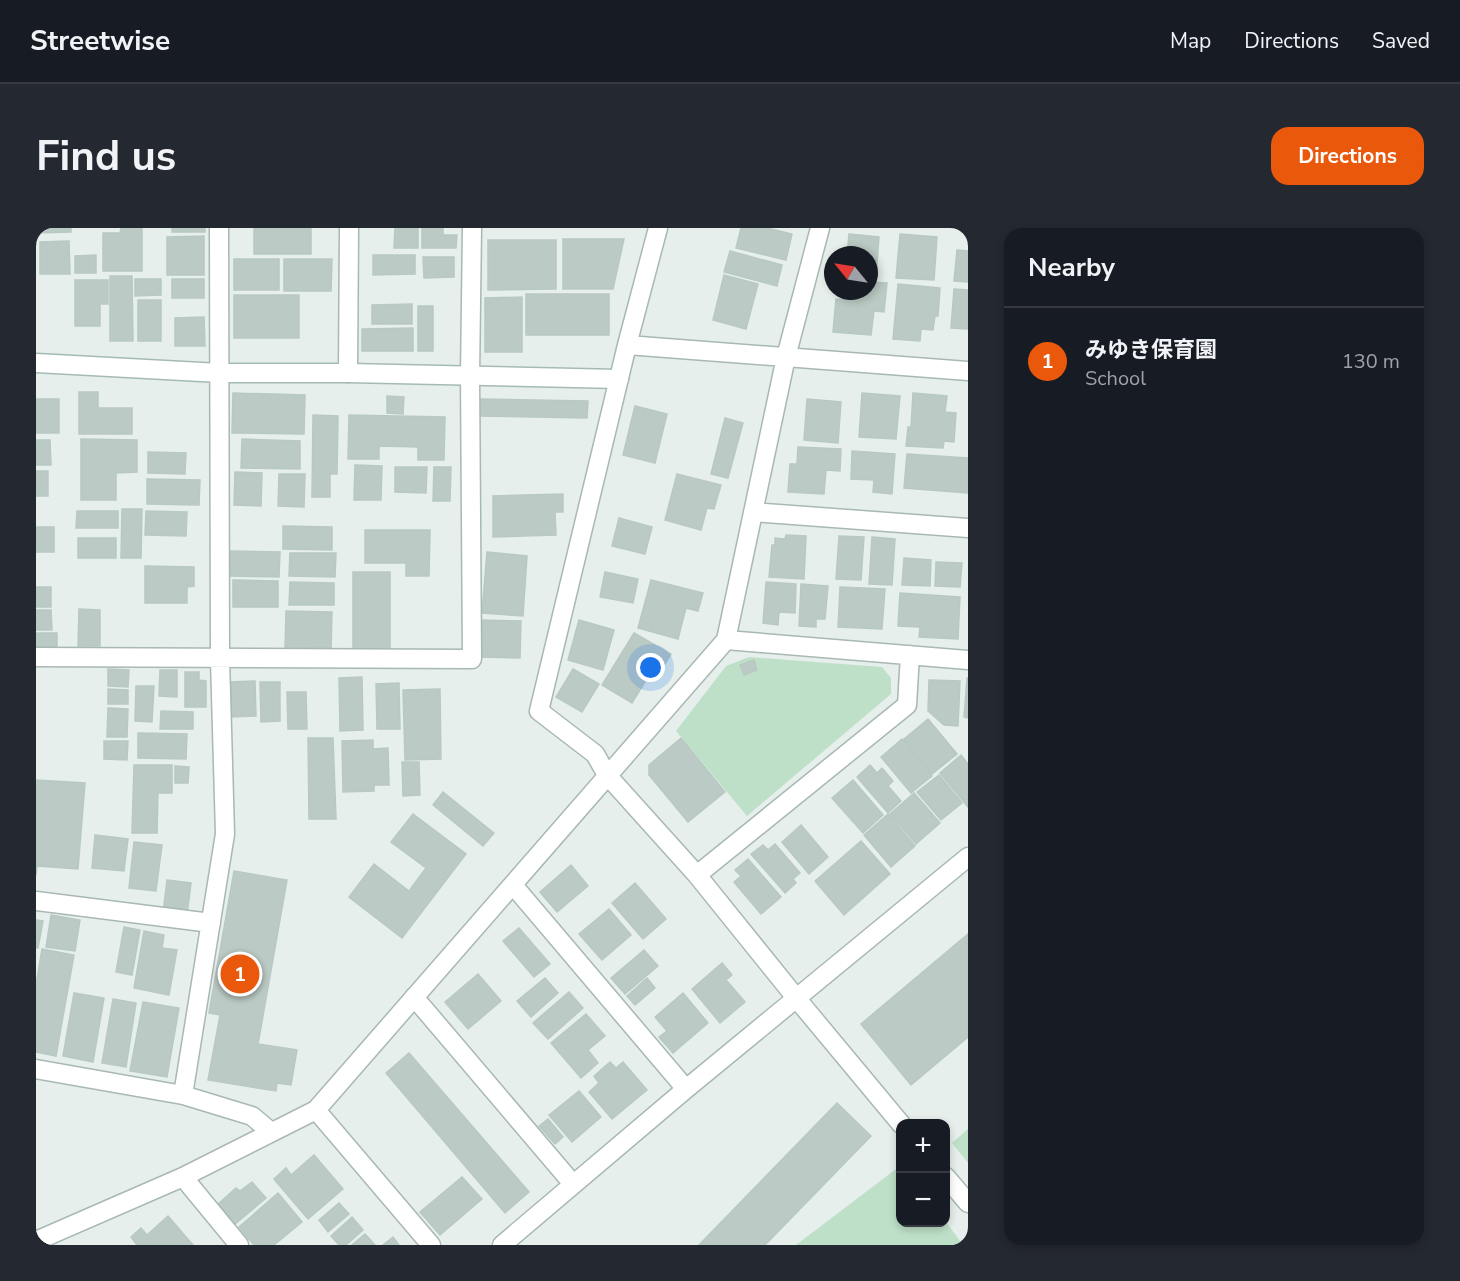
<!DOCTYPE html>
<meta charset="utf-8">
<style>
:root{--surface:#171b24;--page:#242831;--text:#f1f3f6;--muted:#9ea1a6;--line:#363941;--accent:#ea580c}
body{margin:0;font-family:"Nunito Sans","Noto Sans JP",sans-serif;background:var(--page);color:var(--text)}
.controls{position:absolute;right:18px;bottom:18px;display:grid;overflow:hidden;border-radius:12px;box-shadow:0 3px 9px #0003}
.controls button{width:54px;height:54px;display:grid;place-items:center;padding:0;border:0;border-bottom:2px solid var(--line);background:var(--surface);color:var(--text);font:30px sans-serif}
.compass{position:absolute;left:788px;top:18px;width:54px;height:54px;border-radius:50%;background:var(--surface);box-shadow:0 3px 9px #0003;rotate:300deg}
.you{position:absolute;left:615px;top:440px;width:21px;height:21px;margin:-15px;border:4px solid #fff;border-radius:50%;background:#1a73e8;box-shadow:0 0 0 9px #1a73e833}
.badge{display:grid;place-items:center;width:39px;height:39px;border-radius:50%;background:var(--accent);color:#fff;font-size:20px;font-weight:700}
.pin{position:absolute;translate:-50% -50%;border:3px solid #fff;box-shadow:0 2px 6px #0006}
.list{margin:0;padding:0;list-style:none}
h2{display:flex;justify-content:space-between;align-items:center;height:78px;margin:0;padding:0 24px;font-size:26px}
h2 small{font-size:20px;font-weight:400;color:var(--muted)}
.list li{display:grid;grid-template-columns:39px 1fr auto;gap:18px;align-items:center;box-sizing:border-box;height:108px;padding:0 24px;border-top:2px solid var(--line)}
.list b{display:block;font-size:22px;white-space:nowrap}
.list p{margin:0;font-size:20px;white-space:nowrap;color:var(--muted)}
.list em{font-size:20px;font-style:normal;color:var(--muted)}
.map{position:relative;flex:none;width:932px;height:1017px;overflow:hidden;border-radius:18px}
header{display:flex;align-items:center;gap:36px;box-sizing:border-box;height:84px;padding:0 30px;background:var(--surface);border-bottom:2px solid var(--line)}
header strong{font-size:28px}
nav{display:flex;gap:33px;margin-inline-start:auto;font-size:21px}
.intro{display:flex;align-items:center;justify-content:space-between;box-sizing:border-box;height:144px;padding:0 36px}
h1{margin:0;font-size:42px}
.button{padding:15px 27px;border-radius:18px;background:var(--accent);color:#fff;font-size:21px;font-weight:700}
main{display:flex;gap:36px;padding:0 36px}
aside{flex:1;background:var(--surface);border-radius:18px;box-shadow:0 3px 9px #0003}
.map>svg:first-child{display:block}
</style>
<header>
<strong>Streetwise</strong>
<nav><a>Map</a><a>Directions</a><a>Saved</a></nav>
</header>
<div class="intro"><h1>Find us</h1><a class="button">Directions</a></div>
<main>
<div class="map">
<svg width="932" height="1017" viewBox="0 0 932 1017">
<rect width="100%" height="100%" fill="#e6efeb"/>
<path fill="#bfe0c8" d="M 713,429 L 846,439 L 855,450 L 855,466 L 711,588 L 640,503 L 690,438 Z
M 932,901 L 932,935 L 916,915 Z
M 864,938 L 864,994 L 910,994 L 927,1017 L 760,1017 Z"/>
<path fill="#bbcac4" stroke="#b8c9c2" stroke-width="1.5" d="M 0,0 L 35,0 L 35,4 L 0,5 Z
M 85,0 L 106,0 L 106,43 L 67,43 L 67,5 L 84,5 Z
M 136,0 L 169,0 L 169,4 L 136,4 Z
M 218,0 L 275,0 L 275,26 L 218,26 Z
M 359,0 L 382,0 L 382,20 L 358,20 Z
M 386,0 L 407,0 L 407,7 L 421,7 L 420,20 L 386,20 Z
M 705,0 L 731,0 L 756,6 L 750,32 L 700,20 Z
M 813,6 L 843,9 L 840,48 L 833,47 L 833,27 L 811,27 Z
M 864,6 L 901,9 L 898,52 L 860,50 Z
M 168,8 L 168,47 L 131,47 L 131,9 Z
M 527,11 L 588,11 L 577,61 L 527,61 Z
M 452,12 L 520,12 L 520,61 L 452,62 Z
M 33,13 L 34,46 L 4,46 L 4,14 Z
M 921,22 L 932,23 L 932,54 L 918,53 Z
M 694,23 L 746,37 L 741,58 L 688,44 Z
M 60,27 L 60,45 L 39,45 L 39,28 Z
M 337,27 L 379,27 L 379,46 L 337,47 Z
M 387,29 L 418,29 L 418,49 L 388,50 Z
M 198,31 L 243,31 L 243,62 L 198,62 Z
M 248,31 L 296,31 L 295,63 L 248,63 Z
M 688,47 L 722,56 L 710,101 L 677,92 Z
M 74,48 L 96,48 L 97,113 L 74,113 Z
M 99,51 L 125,51 L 125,67 L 99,68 Z
M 136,51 L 168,51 L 168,70 L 136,70 Z
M 39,52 L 72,52 L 72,76 L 64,76 L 64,98 L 39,98 Z
M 833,54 L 851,55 L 848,84 L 838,83 L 835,107 L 797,104 L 800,71 L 816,72 L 817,63 L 833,63 Z
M 862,56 L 904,60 L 902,88 L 899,88 L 897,102 L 885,101 L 884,113 L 857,111 Z
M 918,61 L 932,62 L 932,101 L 915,100 Z
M 490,66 L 573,66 L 573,107 L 490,107 Z
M 198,67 L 263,67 L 263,110 L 198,110 Z
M 486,69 L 486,124 L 449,124 L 449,70 Z
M 102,72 L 125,72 L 125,113 L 102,113 Z
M 376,76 L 376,96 L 336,96 L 336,77 Z
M 382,78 L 397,78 L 397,123 L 382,123 Z
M 168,89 L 169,118 L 139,118 L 139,90 Z
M 377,100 L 377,123 L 326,123 L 326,101 Z
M 43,164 L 62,164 L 62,180 L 96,180 L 96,206 L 43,206 Z
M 197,165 L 269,167 L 268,206 L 196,205 Z
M 826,165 L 864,168 L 860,211 L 823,209 Z
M 877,165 L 911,168 L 909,184 L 920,185 L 918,214 L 908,213 L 907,220 L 870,218 L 872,199 L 875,199 Z
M 351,168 L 368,169 L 367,186 L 351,185 Z
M 0,171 L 23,171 L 23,205 L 0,205 Z
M 442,171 L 552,173 L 551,190 L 442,188 Z
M 771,171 L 805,174 L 802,215 L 768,212 Z
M 599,178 L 631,186 L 619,235 L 587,227 Z
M 277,187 L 302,188 L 301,246 L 294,246 L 294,269 L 276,269 Z
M 313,187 L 409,189 L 408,232 L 382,232 L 382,219 L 343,218 L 343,231 L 312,231 Z
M 689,190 L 707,195 L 692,250 L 675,246 Z
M 45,211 L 101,212 L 101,244 L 80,245 L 80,272 L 45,272 Z
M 206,211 L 264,213 L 264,241 L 205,240 Z
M 0,212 L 14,212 L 15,237 L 0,237 Z
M 762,219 L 805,221 L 804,243 L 790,242 L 788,266 L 752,264 L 754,236 L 761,236 Z
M 816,223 L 859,226 L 856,266 L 837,264 L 838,252 L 815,251 Z
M 112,224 L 150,225 L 149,246 L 112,245 Z
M 871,226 L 932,230 L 932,265 L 868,260 Z
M 319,237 L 346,238 L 345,272 L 318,272 Z
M 359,239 L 391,239 L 390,265 L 359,264 Z
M 398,239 L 415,239 L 414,273 L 397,273 Z
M 0,243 L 12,243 L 12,268 L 0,268 Z
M 199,244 L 226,245 L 225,278 L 198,277 Z
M 243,246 L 269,246 L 268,279 L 242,278 Z
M 641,246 L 685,257 L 678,281 L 671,280 L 665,302 L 629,292 Z
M 111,251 L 164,252 L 163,277 L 111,276 Z
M 527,266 L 527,284 L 519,284 L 520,307 L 457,309 L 457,268 Z
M 86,281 L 106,281 L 105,330 L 85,330 Z
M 41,283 L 82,283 L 82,300 L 40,300 Z
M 110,283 L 151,284 L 150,308 L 109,307 Z
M 583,290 L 616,299 L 609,326 L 576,318 Z
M 247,298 L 296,299 L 296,322 L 247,321 Z
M 0,299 L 18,299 L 18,324 L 0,324 Z
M 329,302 L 394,302 L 393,348 L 370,348 L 370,335 L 329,335 Z
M 750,307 L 770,308 L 768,351 L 733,349 L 736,317 L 739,317 L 739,310 L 749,311 Z
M 803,308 L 828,309 L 825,352 L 800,351 Z
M 836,309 L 859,311 L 856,357 L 833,356 Z
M 42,310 L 80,310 L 80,330 L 42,330 Z
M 194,323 L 244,324 L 243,349 L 193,348 Z
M 451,324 L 491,328 L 487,388 L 446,385 Z
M 254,325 L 300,325 L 299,349 L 253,348 Z
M 868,330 L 895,332 L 894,358 L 866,357 Z
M 900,334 L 926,335 L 924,359 L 899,358 Z
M 109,338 L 158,339 L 158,358 L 151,359 L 151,375 L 109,375 Z
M 317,344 L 354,344 L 354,430 L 317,430 Z
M 569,344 L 602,351 L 597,375 L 564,369 Z
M 197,352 L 242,353 L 242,379 L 197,379 Z
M 615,352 L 667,365 L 662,383 L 650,380 L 642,411 L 602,400 Z
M 254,354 L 298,355 L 298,377 L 253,377 Z
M 730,354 L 760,356 L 759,385 L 743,384 L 742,397 L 727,395 Z
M 765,356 L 792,358 L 789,391 L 780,391 L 780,399 L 763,398 Z
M 0,359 L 15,359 L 15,379 L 0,379 Z
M 804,359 L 849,361 L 846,401 L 802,399 Z
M 864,365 L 924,369 L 922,411 L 883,409 L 884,399 L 862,398 Z
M 43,381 L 64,382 L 64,418 L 42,418 Z
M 0,382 L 15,382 L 16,402 L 0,402 Z
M 250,383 L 296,384 L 295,424 L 249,422 Z
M 444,392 L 485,393 L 484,430 L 444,429 Z
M 543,392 L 578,402 L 567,442 L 532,432 Z
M 0,405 L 21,405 L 21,424 L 0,424 Z
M 598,405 L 635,426 L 622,448 L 615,444 L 596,475 L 566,457 Z
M 718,432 L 721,442 L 708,447 L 704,437 Z
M 72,441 L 93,442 L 92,459 L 72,458 Z
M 537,441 L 563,456 L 546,484 L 520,469 Z
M 124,442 L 141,442 L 141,469 L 123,468 Z
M 149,444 L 163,444 L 163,452 L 170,453 L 170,479 L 149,479 Z
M 326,449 L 327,502 L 304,503 L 303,450 Z
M 931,450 L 932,450 L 932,490 L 928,489 Z
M 893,452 L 924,453 L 922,498 L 908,497 L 892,483 Z
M 219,453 L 220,488 L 193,489 L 192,454 Z
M 224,454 L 244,454 L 244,493 L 225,494 Z
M 363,455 L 364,501 L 341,501 L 340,456 Z
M 100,458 L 118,458 L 116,494 L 99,493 Z
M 72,461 L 92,462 L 92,476 L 72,476 Z
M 404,461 L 405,531 L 369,532 L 367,462 Z
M 251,464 L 270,464 L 271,501 L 252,501 Z
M 72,480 L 92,481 L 91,509 L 71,509 Z
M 125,483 L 157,484 L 157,501 L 124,501 Z
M 892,491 L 921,526 L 896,546 L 868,511 Z
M 102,505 L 151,506 L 150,531 L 102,530 Z
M 272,510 L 297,510 L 300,591 L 273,591 Z
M 645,510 L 689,564 L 652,594 L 613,547 L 613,537 Z
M 866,511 L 896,548 L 875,565 L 845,529 Z
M 337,512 L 337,521 L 352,520 L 353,557 L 338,557 L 338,563 L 307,564 L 306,513 Z
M 68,513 L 92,513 L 91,532 L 68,531 Z
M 925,527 L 932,536 L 932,579 L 904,545 Z
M 366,534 L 383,534 L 384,567 L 367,568 Z
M 98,537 L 136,537 L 136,565 L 122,565 L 121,605 L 96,605 Z
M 834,537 L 841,545 L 846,540 L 857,553 L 852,558 L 865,573 L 852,585 L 821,549 Z
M 139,538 L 153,539 L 152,555 L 139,555 Z
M 903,547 L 926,575 L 905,592 L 881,564 Z
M 0,552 L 49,555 L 42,641 L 1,638 L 0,647 Z
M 817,552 L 847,587 L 827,605 L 796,570 Z
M 407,564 L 458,605 L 447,618 L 397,577 Z
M 878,565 L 904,595 L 880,616 L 854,586 Z
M 377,586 L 430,626 L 366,710 L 313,669 L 338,636 L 373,663 L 390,640 L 355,614 Z
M 852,586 L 879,618 L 855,639 L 828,607 Z
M 765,597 L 792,629 L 773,646 L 746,614 Z
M 59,607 L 92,611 L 88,643 L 56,640 Z
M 825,613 L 854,646 L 808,687 L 779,653 Z
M 98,614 L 126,617 L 120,663 L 93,660 Z
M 739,616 L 764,645 L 757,651 L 760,655 L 749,665 L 715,626 L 727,617 L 732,622 Z
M 712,631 L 745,669 L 725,686 L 698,654 L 705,648 L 699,642 Z
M 535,637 L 552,658 L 521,684 L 504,664 Z
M 198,643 L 251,652 L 222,816 L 261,822 L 255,857 L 241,855 L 240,863 L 172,852 L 184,787 L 173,785 Z
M 131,652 L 155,655 L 151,687 L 127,685 Z
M 599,655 L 630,691 L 607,711 L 576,675 Z
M 573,681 L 595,707 L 566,732 L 543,706 Z
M 15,687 L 44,692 L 39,723 L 10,719 Z
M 0,692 L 7,693 L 2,720 L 0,720 Z
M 88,699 L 104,702 L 96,747 L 80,744 Z
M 483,700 L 514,736 L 498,749 L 467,713 Z
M 108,703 L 128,707 L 126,720 L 141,722 L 133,767 L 98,760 Z
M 932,706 L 932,809 L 875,857 L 825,796 Z
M 6,721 L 38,727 L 20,828 L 0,824 L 0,757 Z
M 608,722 L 622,738 L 589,766 L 575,750 Z
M 686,735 L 696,747 L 690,752 L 709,774 L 684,795 L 656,761 Z
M 442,746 L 465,773 L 432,801 L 409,774 Z
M 509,750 L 522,765 L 495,789 L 481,773 Z
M 611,750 L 619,760 L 599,777 L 591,768 Z
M 533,764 L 547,780 L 512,811 L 497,795 Z
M 38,765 L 68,770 L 57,834 L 27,828 Z
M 647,765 L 672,795 L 637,825 L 623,809 L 631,803 L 619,789 Z
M 77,771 L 100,775 L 90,839 L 66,835 Z
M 107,774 L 143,780 L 131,849 L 94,843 Z
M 550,786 L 569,808 L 552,822 L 562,835 L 545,850 L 515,815 Z
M 373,825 L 493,964 L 469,985 L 350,845 Z
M 574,834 L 580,840 L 587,834 L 611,862 L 576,891 L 553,864 L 563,855 L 558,848 Z
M 543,863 L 565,889 L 536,914 L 513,887 Z
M 801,875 L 835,908 L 729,1017 L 663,1017 Z
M 512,891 L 527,909 L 519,916 L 503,898 Z
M 278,927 L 307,961 L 272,991 L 238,951 L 250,940 L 255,947 Z
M 426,949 L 446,971 L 404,1007 L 384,984 Z
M 216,954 L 230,970 L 198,997 L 181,977 L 200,960 L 204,963 Z
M 242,965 L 266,994 L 238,1017 L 218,1017 L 203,999 Z
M 303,975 L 313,986 L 292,1004 L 283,992 Z
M 132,988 L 157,1017 L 101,1017 L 95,1009 L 105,1000 L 111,1007 Z
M 316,989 L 327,1002 L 310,1017 L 303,1017 L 295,1008 Z
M 329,1006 L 339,1017 L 316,1017 Z
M 357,1009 L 363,1017 L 347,1017 Z"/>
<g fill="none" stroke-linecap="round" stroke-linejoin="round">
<g stroke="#a8b8b2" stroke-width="21">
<path id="street" d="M 622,0 L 591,117 L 503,483 L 559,526 L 571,547 L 661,647 L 761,771 L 865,896
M 591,117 L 932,143
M 312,145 L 313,0
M 717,284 L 932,300
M 690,412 L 932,432
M 0,429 L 436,431 L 434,148 L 436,0
M 661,647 L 871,477 L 874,427
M 477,657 L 650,861
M 0,673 L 175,695
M 378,769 L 537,956
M 0,841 L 147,867 L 216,888 L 235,904
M 147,867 L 189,606 L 184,431 L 183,0
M 280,882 L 395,1017
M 147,949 L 203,1017
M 910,949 L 932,975
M 0,1013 L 147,949 L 280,882 L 690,412 L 750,129 L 784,0
M 466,1017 L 650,861 L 932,629"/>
</g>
<g stroke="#a4bbb3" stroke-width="21">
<path id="secondary" d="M 0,135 L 184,145 L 312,145 L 583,151"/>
</g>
<use href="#street" stroke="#fff" stroke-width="18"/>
<use href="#secondary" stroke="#fff" stroke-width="18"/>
</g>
</svg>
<div class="controls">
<button>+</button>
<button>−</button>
</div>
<svg class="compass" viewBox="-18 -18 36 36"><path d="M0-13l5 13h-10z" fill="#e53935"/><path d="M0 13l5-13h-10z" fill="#9ea1a6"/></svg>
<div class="you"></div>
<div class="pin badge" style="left:204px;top:746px">1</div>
</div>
<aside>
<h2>Nearby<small></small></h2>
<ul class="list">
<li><span class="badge">1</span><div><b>みゆき保育園</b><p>School</p></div><em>130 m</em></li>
</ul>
</aside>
</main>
